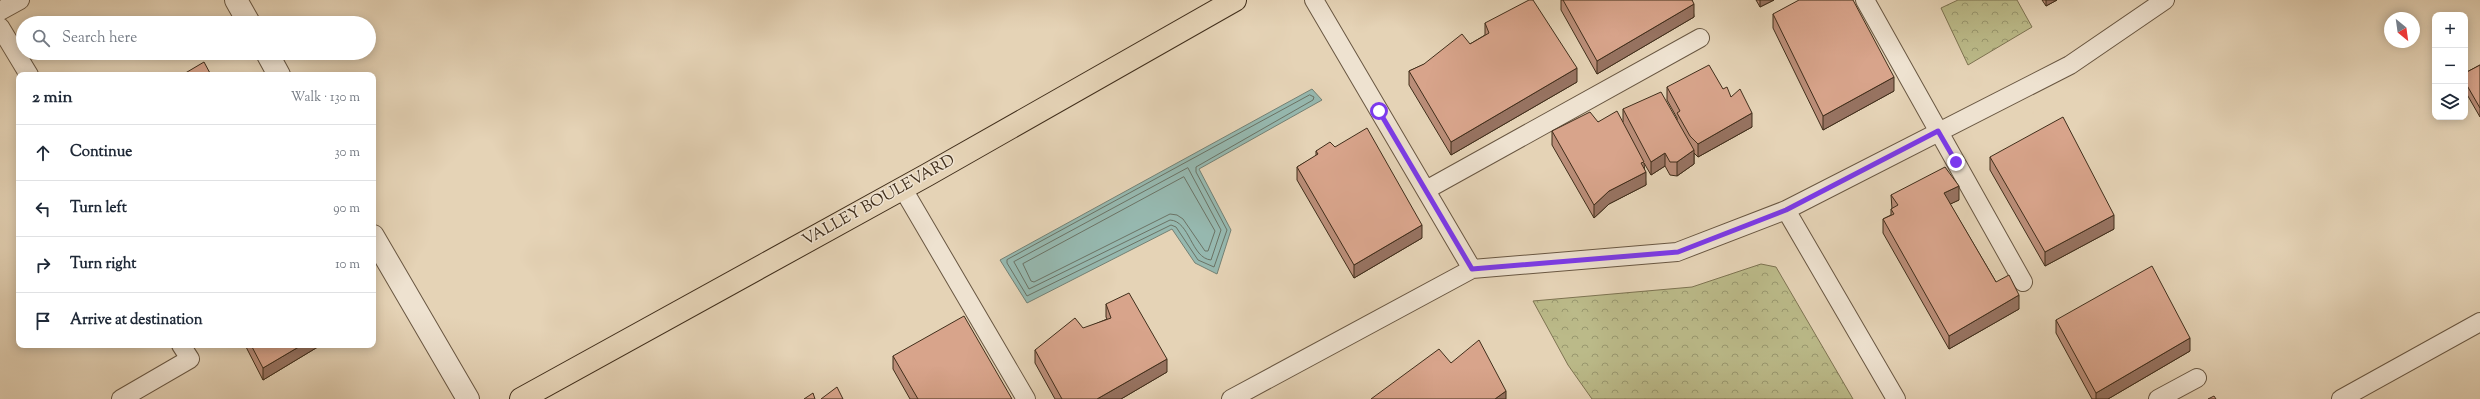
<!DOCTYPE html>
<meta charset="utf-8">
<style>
:root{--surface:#fff;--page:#f6f6f7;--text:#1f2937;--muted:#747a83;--line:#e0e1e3}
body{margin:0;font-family:"Sorts Mill Goudy",serif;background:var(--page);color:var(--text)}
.controls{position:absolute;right:12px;top:12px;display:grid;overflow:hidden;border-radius:8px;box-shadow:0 2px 10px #0003}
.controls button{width:36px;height:36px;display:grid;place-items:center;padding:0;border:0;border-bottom:1px solid var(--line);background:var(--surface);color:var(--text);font:20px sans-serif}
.compass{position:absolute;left:2384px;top:12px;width:36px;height:36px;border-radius:50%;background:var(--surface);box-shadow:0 2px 10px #0003;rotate:151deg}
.stop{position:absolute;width:12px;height:12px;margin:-9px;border:3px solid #7c3aed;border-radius:50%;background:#fff}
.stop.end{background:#7c3aed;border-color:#fff;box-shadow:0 1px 4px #0008}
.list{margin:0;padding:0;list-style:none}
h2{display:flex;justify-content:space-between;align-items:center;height:52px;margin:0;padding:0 16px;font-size:17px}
h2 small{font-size:13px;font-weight:400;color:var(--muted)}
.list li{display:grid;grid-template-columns:26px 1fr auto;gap:12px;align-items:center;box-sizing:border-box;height:56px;padding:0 16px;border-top:1px solid var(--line)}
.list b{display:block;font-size:15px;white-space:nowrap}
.list em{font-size:13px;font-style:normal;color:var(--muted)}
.icon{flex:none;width:22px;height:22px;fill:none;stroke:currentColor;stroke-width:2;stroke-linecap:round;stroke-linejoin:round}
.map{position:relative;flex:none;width:2480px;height:399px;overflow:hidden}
.search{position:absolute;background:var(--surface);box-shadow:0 2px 10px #0003;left:16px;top:16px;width:360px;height:44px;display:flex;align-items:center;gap:10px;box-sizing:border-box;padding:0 14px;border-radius:22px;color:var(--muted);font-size:15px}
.panel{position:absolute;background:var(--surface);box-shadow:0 2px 10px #0003;left:16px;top:72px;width:360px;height:276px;border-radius:8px}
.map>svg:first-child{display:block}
</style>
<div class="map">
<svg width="2480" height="399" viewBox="0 0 2480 399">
<defs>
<pattern id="park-crowns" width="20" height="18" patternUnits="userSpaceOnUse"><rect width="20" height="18" fill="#bbba89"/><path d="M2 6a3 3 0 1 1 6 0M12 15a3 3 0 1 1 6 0" fill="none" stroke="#99986f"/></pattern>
</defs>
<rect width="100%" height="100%" fill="#e5d3b6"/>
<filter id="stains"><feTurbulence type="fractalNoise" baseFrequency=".005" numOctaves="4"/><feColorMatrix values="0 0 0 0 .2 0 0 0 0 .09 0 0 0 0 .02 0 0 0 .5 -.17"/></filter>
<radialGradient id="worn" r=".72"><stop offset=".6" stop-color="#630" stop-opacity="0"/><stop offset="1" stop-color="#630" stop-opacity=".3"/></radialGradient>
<path fill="url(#park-crowns)" stroke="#7e7452" d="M 1958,0 L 2017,0 L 2032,27 L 1968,65 L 1941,8 Z
M 1761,264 L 1776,267 L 1853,399 L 1592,399 L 1568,365 L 1533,301 L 1692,287 Z"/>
<path fill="#96b8af" stroke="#748174" d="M 1312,89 L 1322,100 L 1199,169 L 1231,230 L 1217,274 L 1195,263 L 1172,229 L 1027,303 L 1000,260 Z"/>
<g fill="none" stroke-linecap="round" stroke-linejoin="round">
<path stroke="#6b7365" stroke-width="1" d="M 1310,95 L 1314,97 L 1313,100 L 1196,167 L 1196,172 L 1227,230 L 1214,267 L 1198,260 L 1176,227 L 1171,225 L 1027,296 L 1007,263 L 1007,260 Z
M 1188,168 L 1221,230 L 1211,260 C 1191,258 1190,221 1170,220 L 1029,289 L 1014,262 Z
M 1184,177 L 1215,231 L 1208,251 L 1205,251 L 1183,219 L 1177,215 L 1170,214 L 1034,282 L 1031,281 L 1023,264 Z"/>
<g stroke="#695742" stroke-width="20">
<path id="service" d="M 1314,0 L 1472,269 L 1677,252 L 1786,210
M 1865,0 L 2023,282
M 0,11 L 20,0
M 0,27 L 29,75
M 903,189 L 1026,399
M 1426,190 L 1700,38
M 121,399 L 190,359 L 181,345
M 1231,399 L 1472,269
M 1896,399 L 1786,210 L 2070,65 L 2165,0
M 2158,399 L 2197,378
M 2341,399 L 2480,322"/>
</g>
<g stroke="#695742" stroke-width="24">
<path id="minor" d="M 236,0 L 249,23
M 267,53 L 279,75
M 373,236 L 468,399"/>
</g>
<g stroke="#402e1b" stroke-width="24">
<path id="primary" d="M 521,399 L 927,175 L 1235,0"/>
</g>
<use href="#service" stroke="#eee2d0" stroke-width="18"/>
<use href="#minor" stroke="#eee2d0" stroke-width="22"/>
<use href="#primary" stroke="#e5d3b6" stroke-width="22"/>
</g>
<path fill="#ba8d78" stroke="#402e1b" d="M 1561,0 L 1692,0 L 1694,17 L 1597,74 L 1561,10 Z
M 1756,0 L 1774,0 L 1760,7 Z
M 2042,0 L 2057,0 L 2046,6 Z
M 1773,14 L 1894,91 L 1823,130 L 1773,28 Z
M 1485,23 L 1577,82 L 1451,155 L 1409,85 L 1409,71 L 1470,44 L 1485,35 Z
M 2480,65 L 2480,117 L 2465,91 L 2465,73 Z
M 1667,87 L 1723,89 L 1731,97 L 1752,127 L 1698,157 L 1694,153 L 1694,164 L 1677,176 L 1670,175 L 1665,166 L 1651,175 L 1644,163 L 1646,185 L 1609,204 L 1594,218 L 1552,145 L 1552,131 L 1598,122 L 1623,122 L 1623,109 L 1677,120 L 1677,118 L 1667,100 Z
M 1335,147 L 1422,238 L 1354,278 L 1297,180 L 1297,167 L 1316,156 L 1316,151 Z
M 1990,157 L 2114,229 L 2045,266 L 1990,170 Z
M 1891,195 L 1959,200 L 1950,204 L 1996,282 L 2019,309 L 1949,349 L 1883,233 L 1883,219 L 1891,215 L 1891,209 L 1892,209 Z
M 1106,304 L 1167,372 L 1121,399 L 1055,399 L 1035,363 L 1035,350 L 1107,319 L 1106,317 Z
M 2056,320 L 2190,351 L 2108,399 L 2092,399 L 2056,333 Z
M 245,345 L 321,345 L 263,380 Z
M 893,356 L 1012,399 L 910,399 L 893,369 Z"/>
<path fill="#977361" stroke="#402e1b" d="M 1760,0 L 1774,0 L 1760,7 Z
M 2046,0 L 2057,0 L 2046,6 Z
M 1694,4 L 1694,17 L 1597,74 L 1597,61 Z
M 1577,68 L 1577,82 L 1451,155 L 1451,142 Z
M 1894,77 L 1894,91 L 1823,130 L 1823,116 Z
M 1752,113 L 1752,127 L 1698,157 L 1698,144 Z
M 1694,150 L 1694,164 L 1677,176 L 1677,162 Z
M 1665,153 L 1665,166 L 1651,175 L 1651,162 Z
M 1646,172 L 1646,185 L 1609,204 L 1594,218 L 1594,205 L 1609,191 Z
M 1959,186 L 1959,200 L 1944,207 L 1944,193 Z
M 2114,215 L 2114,229 L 2045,266 L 2045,252 Z
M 1422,225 L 1422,238 L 1354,278 L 1354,265 Z
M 2019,295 L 2019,309 L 1949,349 L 1949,336 Z
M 2190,338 L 2190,351 L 2108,399 L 2096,399 L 2096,393 Z
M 302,345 L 321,345 L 263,380 L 263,368 Z
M 1167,359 L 1167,372 L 1121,399 L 1097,399 Z
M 1506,391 L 1506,399 L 1495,399 Z"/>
<path fill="#d8a48b" stroke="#402e1b" d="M 1529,0 L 1533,0 L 1577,68 L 1451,142 L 1409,71 L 1424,64 L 1462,34 L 1470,44 L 1489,33 L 1485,23 Z
M 1563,0 L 1692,0 L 1694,4 L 1597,61 Z
M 1799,0 L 1853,0 L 1894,77 L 1823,116 L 1773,14 Z
M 204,62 L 211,75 L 182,75 Z
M 1709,65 L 1723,89 L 1727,87 L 1731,97 L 1740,89 L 1752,113 L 1698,144 L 1690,136 L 1677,113 L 1680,111 L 1667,87 Z
M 2480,65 L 2480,108 L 2465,82 L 2465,73 Z
M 1661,92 L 1694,150 L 1677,162 L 1670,162 L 1665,153 L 1651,162 L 1623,109 Z
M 1617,111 L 1644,162 L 1641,163 L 1646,172 L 1609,191 L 1594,205 L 1552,131 L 1590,112 L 1598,122 Z
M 2063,117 L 2114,215 L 2045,252 L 1990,157 Z
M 1367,128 L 1422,225 L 1354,265 L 1297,167 L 1318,154 L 1316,151 L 1330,142 L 1335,147 Z
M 1945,167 L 1959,186 L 1944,193 L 1996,282 L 2009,275 L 2019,295 L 1949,336 L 1883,219 L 1894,214 L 1891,209 L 1898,205 L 1891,195 Z
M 2152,266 L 2190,338 L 2096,393 L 2056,320 Z
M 1129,293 L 1167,359 L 1097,399 L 1062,399 L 1035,350 L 1075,318 L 1083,328 L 1111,318 L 1106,304 Z
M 964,316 L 1012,399 L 918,399 L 893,356 Z
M 1479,340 L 1506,391 L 1495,399 L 1371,399 L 1439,349 L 1451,363 Z
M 251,345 L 302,345 L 263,368 Z
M 837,387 L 843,399 L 821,399 Z
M 813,393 L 815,399 L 804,399 Z
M 2214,396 L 2216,399 L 2208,399 Z"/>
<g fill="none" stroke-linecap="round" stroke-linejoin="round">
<path stroke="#7c3aed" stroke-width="5" d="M 1379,111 L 1472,269 L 1678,252 L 1786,210 L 1938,131 L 1956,162"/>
</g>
<g text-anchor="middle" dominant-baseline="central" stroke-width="3" stroke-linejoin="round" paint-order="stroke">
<g font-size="16" fill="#402e1b" stroke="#eee2d0">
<text transform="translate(879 201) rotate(-29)">VALLEY BOULEVARD</text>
</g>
</g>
<rect width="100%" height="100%" filter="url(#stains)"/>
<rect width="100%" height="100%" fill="url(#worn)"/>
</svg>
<div class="controls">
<button>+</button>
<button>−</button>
<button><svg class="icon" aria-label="layers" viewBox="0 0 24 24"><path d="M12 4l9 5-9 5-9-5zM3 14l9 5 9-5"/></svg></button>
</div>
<svg class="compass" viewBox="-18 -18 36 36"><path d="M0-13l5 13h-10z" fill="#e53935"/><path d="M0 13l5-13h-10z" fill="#747a83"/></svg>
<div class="stop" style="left:1379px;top:111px"></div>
<div class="stop end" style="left:1956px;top:162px"></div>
<div class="search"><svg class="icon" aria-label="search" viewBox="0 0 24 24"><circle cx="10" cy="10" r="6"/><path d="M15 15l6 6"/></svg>Search here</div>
<section class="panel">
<h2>2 min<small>Walk · 130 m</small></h2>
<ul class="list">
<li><svg class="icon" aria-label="ahead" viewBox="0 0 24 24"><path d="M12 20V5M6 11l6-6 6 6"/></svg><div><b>Continue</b></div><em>30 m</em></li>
<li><svg class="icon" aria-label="left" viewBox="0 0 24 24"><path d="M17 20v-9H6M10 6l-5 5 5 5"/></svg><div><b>Turn left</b></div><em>90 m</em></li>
<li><svg class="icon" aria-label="right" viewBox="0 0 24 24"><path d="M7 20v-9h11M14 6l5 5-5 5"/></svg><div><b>Turn right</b></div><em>10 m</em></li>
<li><svg class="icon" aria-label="arrive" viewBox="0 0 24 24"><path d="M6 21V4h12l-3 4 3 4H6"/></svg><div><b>Arrive at destination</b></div></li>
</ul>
</section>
</div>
